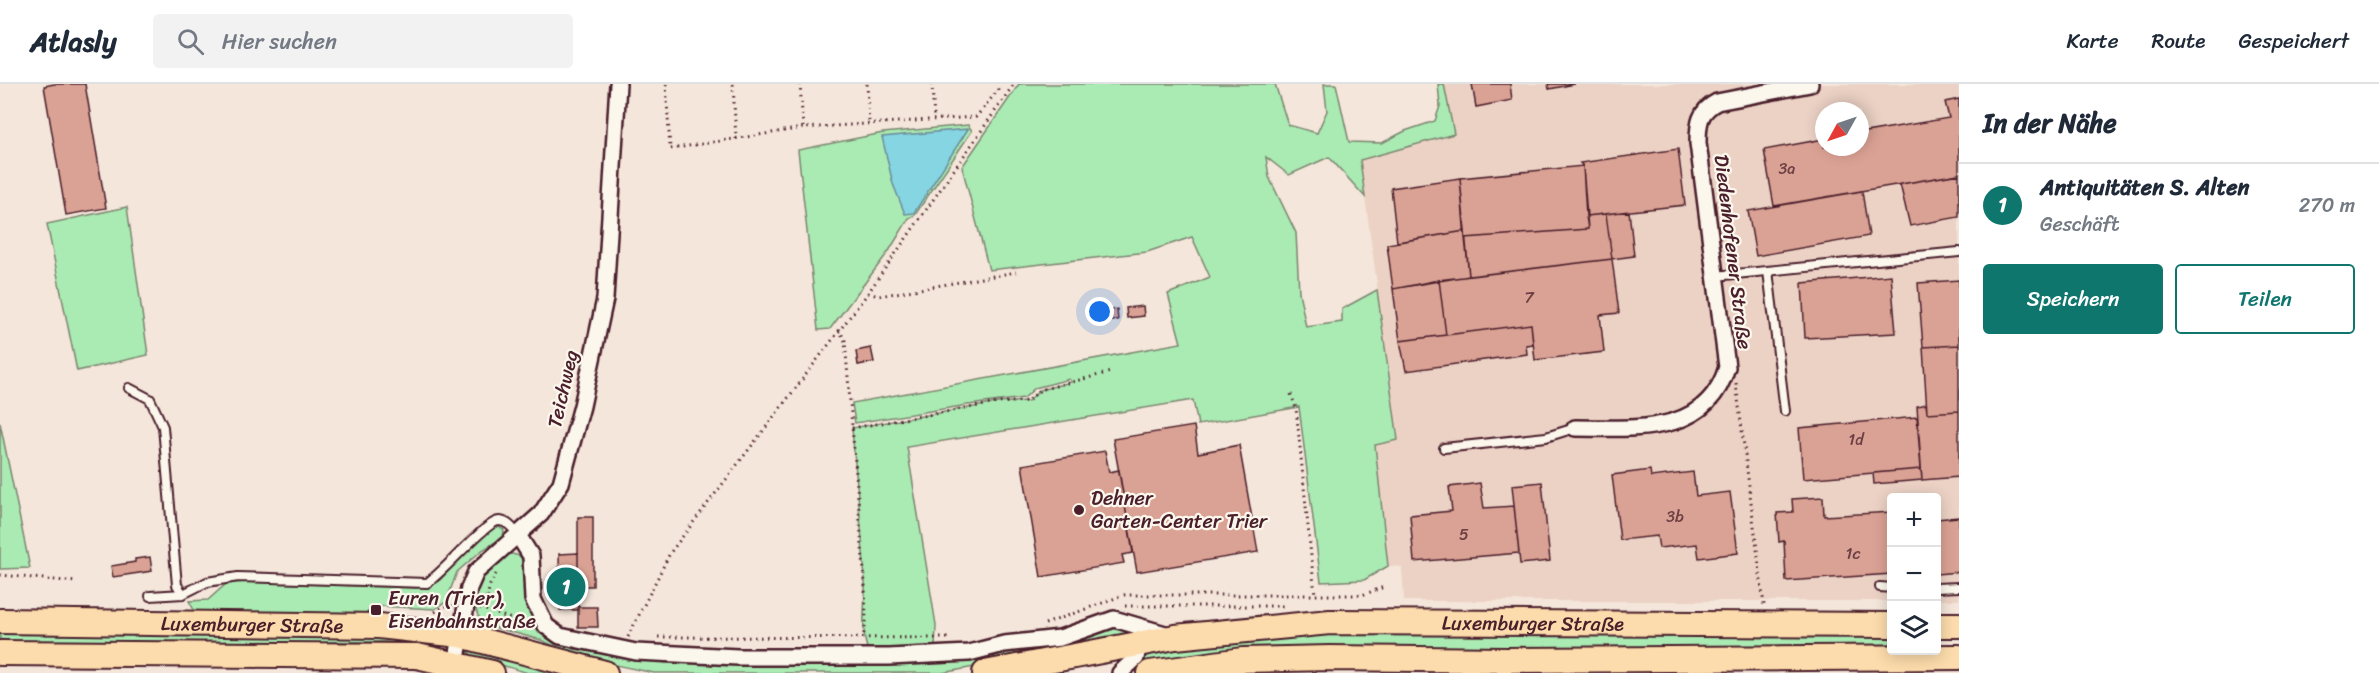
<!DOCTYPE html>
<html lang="de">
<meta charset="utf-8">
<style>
:root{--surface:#fff;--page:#f2f2f3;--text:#1f2937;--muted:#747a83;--line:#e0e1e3;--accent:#0f766e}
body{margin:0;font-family:Sriracha,sans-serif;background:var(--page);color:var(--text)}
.controls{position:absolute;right:18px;bottom:18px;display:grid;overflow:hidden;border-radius:6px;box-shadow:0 3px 15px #0003}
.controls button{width:54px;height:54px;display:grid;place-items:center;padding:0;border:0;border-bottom:2px solid var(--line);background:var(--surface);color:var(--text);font:30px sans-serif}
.compass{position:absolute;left:1815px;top:18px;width:54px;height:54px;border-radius:50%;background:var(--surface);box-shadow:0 3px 15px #0003;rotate:230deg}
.you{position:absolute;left:1100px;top:228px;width:21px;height:21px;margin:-15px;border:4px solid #fff;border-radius:50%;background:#1a73e8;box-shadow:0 0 0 9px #1a73e833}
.badge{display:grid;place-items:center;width:39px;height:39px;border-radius:50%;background:var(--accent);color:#fff;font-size:20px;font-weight:700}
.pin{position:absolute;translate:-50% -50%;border:3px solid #fff;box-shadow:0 2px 6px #0006}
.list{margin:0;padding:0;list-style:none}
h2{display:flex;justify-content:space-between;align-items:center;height:78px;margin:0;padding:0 24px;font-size:26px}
h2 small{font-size:20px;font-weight:400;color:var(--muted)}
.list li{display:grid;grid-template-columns:39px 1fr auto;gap:18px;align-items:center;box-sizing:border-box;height:84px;padding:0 24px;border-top:2px solid var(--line)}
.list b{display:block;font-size:22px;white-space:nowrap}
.list p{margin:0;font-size:20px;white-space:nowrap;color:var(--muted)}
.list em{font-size:20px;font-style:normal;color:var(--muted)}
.actions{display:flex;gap:12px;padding:18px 24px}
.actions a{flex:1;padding:14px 0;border:2px solid var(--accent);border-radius:6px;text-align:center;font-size:21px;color:var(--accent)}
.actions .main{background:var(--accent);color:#fff}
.icon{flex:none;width:33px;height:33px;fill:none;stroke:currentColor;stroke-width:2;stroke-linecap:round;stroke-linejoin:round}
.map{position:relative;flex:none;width:1959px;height:589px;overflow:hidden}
header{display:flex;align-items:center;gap:36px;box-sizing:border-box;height:84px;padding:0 30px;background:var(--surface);border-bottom:2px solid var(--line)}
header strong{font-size:28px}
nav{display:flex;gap:33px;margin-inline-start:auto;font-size:21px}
.search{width:420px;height:54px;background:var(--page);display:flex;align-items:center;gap:15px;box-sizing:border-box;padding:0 21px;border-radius:6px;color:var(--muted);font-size:22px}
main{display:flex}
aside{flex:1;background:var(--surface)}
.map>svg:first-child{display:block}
</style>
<header>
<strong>Atlasly</strong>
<div class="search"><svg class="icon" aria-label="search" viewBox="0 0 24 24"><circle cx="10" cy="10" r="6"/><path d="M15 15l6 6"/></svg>Hier suchen</div>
<nav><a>Karte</a><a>Route</a><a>Gespeichert</a></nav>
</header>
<main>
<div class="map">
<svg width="1959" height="589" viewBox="0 0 1959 589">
<rect width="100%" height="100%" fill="#f4e6da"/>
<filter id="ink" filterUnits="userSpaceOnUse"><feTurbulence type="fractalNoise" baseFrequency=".0167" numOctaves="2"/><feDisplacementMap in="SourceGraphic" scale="12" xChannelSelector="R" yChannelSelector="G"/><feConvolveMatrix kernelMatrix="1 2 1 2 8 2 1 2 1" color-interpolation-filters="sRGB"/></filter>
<g filter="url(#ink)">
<path fill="#ecd2c5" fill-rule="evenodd" d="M 1444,0 L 1959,0 L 1959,516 L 1937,516 L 1936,414 L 1892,414 L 1891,517 L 1404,517 L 1402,483 L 1388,482 L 1375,360 L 1398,356 L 1360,76 L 1454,50 ZM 1824,27 L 1860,27 L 1860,63 L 1824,63 Z"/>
<path fill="#aaebb3" stroke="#7a856f" stroke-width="1.5" d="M 1019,0 L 1275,0 L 1288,41 L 1317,49 L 1327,27 L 1324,0 L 1336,0 L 1349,58 L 1382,59 L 1405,47 L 1435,37 L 1440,22 L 1438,0 L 1444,0 L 1454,50 L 1360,76 L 1365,113 L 1329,73 L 1289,91 L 1266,73 L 1269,93 L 1296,149 L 1299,208 L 1306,243 L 1342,238 L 1342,225 L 1377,206 L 1398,356 L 1375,361 L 1388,482 L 1364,496 L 1321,498 L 1299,323 L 1198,341 L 1193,316 L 907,363 L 936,541 L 935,564 L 868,566 C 860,548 866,519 865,497 C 862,446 856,395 852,344 L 997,319 L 1028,317 L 1040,306 L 1071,298 L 1069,295 L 1035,304 L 1024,314 L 968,321 L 855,339 L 852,319 L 1181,259 L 1168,210 L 1210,193 L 1192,153 L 1147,168 L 989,186 L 962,83 Z
M 968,41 L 972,47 L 915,131 L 909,134 L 889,167 L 830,245 L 818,246 L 798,66 L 883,49 Z
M 127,123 L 148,271 L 77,287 L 47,140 Z
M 0,339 L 30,484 L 0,485 Z
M 499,443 L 504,446 L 503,453 L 481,467 L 457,488 L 446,518 L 435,525 L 377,522 L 365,529 L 330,535 L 198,533 L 189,517 L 208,516 L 226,500 L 244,498 L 416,504 L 437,499 L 487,445 Z
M 508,469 L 520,472 L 525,482 L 526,523 L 548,552 L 574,565 L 666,579 L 962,578 L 1109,543 L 1121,542 L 1130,554 L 942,589 L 654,589 L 578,573 L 541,556 L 489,542 L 478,532 L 474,518 L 477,503 L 484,487 Z
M 0,546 L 345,549 L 447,560 L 429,563 L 385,558 L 332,558 L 299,564 L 0,561 Z
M 1295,549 L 1892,549 L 1891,560 L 1851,566 L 1217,570 L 1135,584 L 1147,568 Z
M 469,562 L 574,589 L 528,589 L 472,572 L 467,566 Z"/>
<path fill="#85d5e2" stroke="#6d8c99" stroke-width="1.5" d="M 968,45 L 914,129 L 905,130 L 893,100 L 882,53 Z"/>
<path fill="#daa294" stroke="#4a1f2b" stroke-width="1.5" d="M 54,0 L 85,0 L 106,124 L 66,131 L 44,2 Z
M 1472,0 L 1510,0 L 1512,16 L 1476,23 Z
M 1548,0 L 1575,0 L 1549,5 Z
M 1959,15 L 1959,90 L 1774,122 L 1764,66 L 1824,55 L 1824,63 L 1860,63 L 1860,49 L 1949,34 L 1945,18 Z
M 1678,65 L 1685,121 L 1586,132 L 1583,82 L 1580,79 Z
M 1583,82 L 1588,145 L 1465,154 L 1460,94 Z
M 1959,90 L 1959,133 L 1910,142 L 1900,100 Z
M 1460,94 L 1465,147 L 1397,158 L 1391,104 Z
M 1862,107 L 1869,152 L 1756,172 L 1748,127 Z
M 1629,127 L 1634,172 L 1612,175 L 1606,130 Z
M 1606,130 L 1612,175 L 1469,192 L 1465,154 L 1588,145 L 1586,132 Z
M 1465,147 L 1469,192 L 1393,205 L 1387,160 Z
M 1612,175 L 1619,229 L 1600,231 L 1604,268 L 1535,276 L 1531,240 L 1446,251 L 1439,196 Z
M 1891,191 L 1896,249 L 1805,254 L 1802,199 Z
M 1439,196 L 1446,251 L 1400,257 L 1393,205 Z
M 1959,196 L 1959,261 L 1923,263 L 1918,199 Z
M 1143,222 L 1144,232 L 1127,234 L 1126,224 Z
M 1117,225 L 1118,236 L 1100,239 L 1099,228 Z
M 1531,240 L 1533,260 L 1526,261 L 1527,270 L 1406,287 L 1400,257 Z
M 1959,261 L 1959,327 L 1927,329 L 1923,263 Z
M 871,264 L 874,278 L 858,281 L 856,267 Z
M 1926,320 L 1927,329 L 1959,327 L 1959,393 L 1922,396 L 1917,322 Z
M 1917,333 L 1921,385 L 1803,395 L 1799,344 Z
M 1194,342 L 1198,369 L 1239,361 L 1258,468 L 1137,488 L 1113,355 Z
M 1105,367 L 1109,388 L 1119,386 L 1133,469 L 1122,471 L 1124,479 L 1041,493 L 1022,381 Z
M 1921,385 L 1922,396 L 1874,400 L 1873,389 Z
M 1650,386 L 1651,393 L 1693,388 L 1696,412 L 1730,408 L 1738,469 L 1699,474 L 1697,460 L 1659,464 L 1657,452 L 1620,456 L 1612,391 Z
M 1542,398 L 1550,477 L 1520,480 L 1512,401 Z
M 1480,399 L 1484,424 L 1514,422 L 1519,469 L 1414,478 L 1410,431 L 1452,427 L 1449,403 Z
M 1823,413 L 1824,432 L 1892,428 L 1892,490 L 1786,497 L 1784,457 L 1779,458 L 1777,429 L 1793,428 L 1792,415 Z
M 578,433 L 593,433 L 593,502 L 578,502 Z
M 1959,433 L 1959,488 L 1936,490 L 1936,435 Z
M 578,469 L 578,526 L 560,526 L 559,470 Z
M 150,473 L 152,487 L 113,493 L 111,482 L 135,478 L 135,475 Z
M 578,523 L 597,523 L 598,543 L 578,543 Z"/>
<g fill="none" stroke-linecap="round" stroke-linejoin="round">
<g stroke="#4a1f2b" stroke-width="12">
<path id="service" d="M 1768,187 L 1785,327
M 1715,192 L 1959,168
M 129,304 L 150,315 L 163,343 L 177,501 L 183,510 L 207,498 L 238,493 L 427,499 C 444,488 486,437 499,437 C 508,437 513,445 518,451
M 1444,364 L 1546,353 L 1575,344
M 1880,503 L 1892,504
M 1936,504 L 1959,503
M 150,512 L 183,510"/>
</g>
<g stroke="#4a1f2b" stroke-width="20">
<path id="minor" d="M 1575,344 C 1633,344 1707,353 1727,283 L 1698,59 C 1698,40 1699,27 1717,18 L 1810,0
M 518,451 L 531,472 L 533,515 L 546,542 L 560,552 L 636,568 L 738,573 L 889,573 L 969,569 L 1004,560 L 1060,554 L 1114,535 L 1172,552
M 456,581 L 469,504 L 476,488 L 541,430 L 561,399 L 582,322 L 605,215 L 618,0
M 1120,589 L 1136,574 L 1140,553"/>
</g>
<g stroke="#4a1f2b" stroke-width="28">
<g id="primary">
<path id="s1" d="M 0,537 L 379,542 L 460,551 L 605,589"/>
<path d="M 1936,541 L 1959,541"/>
<path d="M 0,569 L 417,572 L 492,589"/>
<path id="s2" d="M 985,589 L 1175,553 L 1330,538 L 1892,541"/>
<path d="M 1150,589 L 1243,576 L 1330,574 L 1507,576 L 1959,573"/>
</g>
</g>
<path stroke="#4a1f2b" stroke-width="3" stroke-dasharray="1.5 4.5" stroke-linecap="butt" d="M 666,0 L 670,65 L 803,44 L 976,33 L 998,6 L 997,0
M 733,0 L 736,55
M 800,0 L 803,43
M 867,0 L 869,37
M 932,0 L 934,35
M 868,209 L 879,212 L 1016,188
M 839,245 L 845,257 L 865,499 L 866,538 L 863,554
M 1736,299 L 1764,521
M 1291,310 L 1296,324 L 1315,511
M 852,344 L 997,319 L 1028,317 L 1040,306 L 1111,288
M 0,491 L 77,498
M 1125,522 L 1284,522
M 480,524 L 531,542
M 484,525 L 490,501 L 496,490
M 435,528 L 445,522 L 453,522
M 1045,540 L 1124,511 L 1362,511 L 1384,503
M 628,553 L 670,469 L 868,209 L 1014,0
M 658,553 L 951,554"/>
<use href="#service" stroke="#fbf7ec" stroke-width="8"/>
<use href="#minor" stroke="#fbf7ec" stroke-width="15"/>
<use href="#primary" stroke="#fcdcac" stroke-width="24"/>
</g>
</g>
<g fill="#4a1f2b" stroke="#fbf7ec" stroke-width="2">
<circle cx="1079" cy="426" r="6"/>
<rect x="370" y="520" width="12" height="12" rx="3"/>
</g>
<g text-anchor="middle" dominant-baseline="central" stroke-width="4.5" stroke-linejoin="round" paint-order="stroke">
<g font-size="16" fill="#6e4045">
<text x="1787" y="84">3a</text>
<text x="1529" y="213">7</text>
<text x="1856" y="355">1d</text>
<text x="1675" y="432">3b</text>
<text x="1464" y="450">5</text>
<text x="1853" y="469">1c</text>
</g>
<g font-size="20" fill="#4a1f2b" stroke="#fbf7ec">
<text transform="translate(1733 168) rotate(83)">Diedenhofener Straße</text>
<text transform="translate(563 305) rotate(-77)">Teichweg</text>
<text stroke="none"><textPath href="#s2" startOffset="552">Luxemburger Straße</textPath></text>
<text stroke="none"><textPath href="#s1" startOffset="252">Luxemburger Straße</textPath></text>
</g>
<g font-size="20" fill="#4a1f2b" stroke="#fbf7ec" text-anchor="start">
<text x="1091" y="414">Dehner<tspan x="1091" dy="23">Garten-Center Trier</tspan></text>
<text x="388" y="514">Euren (Trier),<tspan x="388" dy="23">Eisenbahnstraße</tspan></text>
</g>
</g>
</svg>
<div class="controls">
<button>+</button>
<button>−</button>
<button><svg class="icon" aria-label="layers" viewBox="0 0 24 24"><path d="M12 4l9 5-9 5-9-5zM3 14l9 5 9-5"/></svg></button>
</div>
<svg class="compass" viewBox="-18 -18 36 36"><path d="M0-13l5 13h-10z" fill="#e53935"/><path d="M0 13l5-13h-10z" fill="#747a83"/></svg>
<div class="you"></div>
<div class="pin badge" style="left:566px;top:503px">1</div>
</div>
<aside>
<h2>In der Nähe<small></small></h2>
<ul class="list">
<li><span class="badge">1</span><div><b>Antiquitäten S. Alten</b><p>Geschäft</p></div><em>270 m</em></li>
</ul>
<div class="actions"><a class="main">Speichern</a><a>Teilen</a></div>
</aside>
</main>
